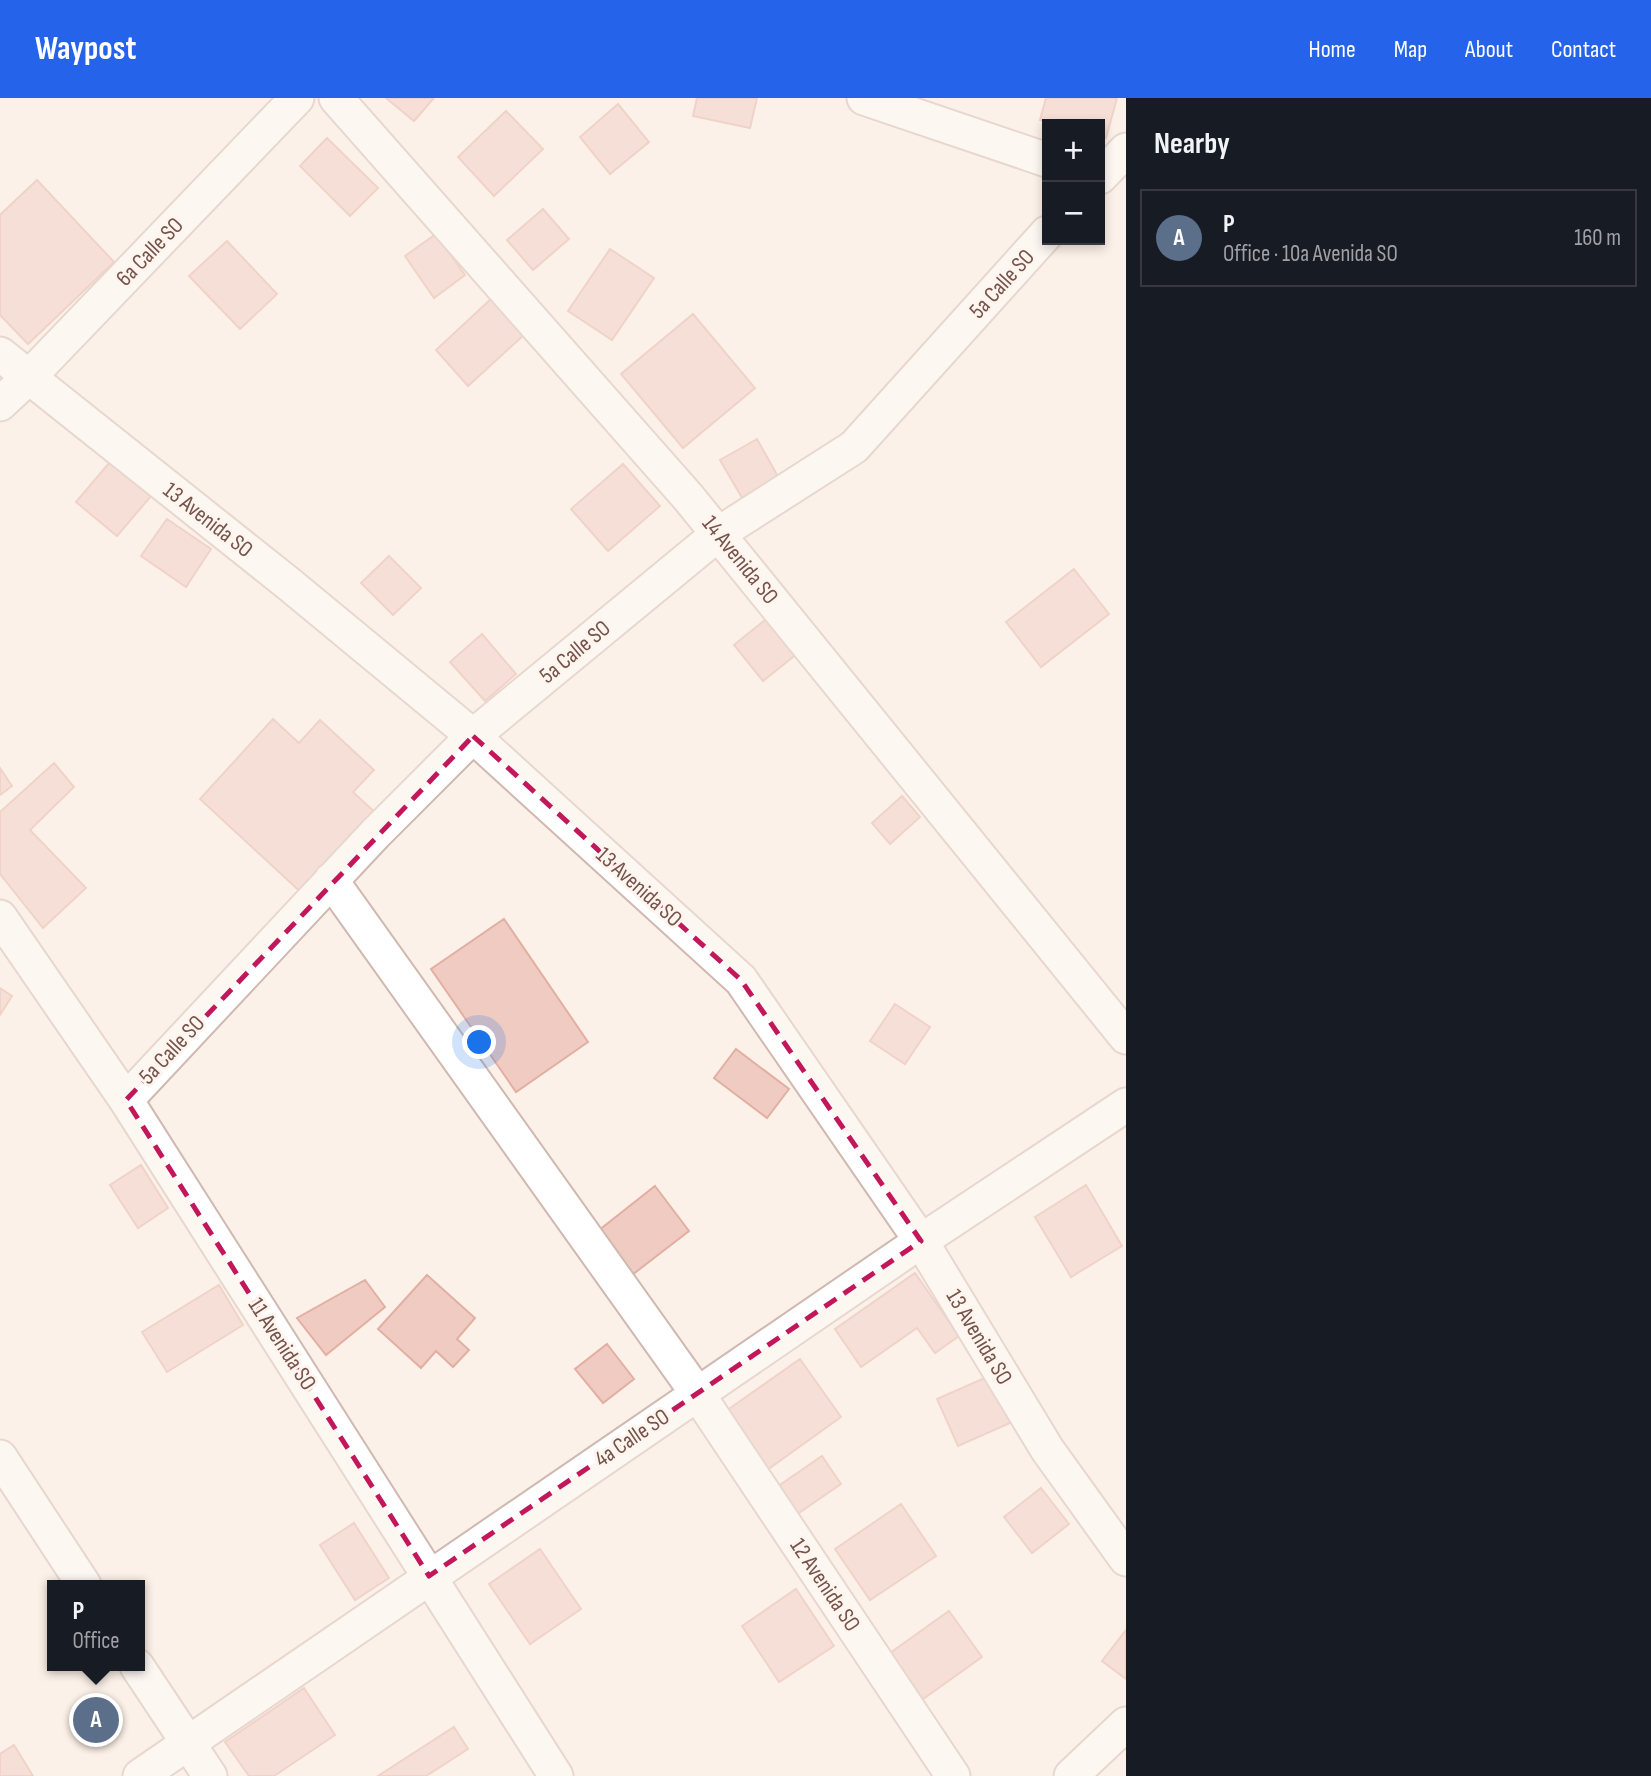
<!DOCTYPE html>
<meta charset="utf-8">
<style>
:root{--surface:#171b24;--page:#242831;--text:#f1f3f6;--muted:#9ea1a6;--line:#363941;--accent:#2563eb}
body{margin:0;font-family:"Sofia Sans Condensed",sans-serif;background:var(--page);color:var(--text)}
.controls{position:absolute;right:21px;top:21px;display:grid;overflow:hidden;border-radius:0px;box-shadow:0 4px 10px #0003}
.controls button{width:63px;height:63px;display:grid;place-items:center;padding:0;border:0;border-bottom:2px solid var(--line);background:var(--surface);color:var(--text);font:35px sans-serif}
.you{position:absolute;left:480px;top:945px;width:24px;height:24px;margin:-18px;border:5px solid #fff;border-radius:50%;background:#1a73e8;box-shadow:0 0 0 10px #1a73e833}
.badge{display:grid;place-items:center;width:46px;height:46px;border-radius:50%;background:var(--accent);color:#fff;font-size:23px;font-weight:700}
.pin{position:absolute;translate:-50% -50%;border:4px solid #fff;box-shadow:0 2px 7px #0006}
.popup{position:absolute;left:47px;top:1482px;width:98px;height:91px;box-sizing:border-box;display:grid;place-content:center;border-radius:0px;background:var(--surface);filter:drop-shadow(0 2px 5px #0005);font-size:23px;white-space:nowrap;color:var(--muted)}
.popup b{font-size:26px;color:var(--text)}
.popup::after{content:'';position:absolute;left:50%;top:100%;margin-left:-14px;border:14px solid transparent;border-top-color:var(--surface)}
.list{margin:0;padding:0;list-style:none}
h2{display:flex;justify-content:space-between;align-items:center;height:91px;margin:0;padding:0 28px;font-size:30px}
h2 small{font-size:23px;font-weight:400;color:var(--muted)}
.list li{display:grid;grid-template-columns:46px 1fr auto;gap:21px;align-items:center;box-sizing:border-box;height:98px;margin:0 14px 14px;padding:0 14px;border:2px solid var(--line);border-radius:0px}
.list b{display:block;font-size:26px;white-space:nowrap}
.list p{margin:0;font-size:23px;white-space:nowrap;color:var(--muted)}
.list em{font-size:23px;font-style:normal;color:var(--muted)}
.map{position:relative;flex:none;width:1126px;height:1678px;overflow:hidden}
header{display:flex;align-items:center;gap:42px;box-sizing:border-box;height:98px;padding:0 35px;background:var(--accent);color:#fff}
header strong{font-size:33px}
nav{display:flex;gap:38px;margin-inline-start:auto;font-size:24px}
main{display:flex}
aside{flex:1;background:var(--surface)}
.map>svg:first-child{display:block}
</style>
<header>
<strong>Waypost</strong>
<nav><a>Home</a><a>Map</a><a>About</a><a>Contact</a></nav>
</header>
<main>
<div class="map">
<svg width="1126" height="1678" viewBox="0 0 1126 1678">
<rect width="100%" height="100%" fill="#fcf1e8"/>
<path fill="#f0cbc1" stroke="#e2afa2" stroke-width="2" d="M 386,0 L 434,0 L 414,23 Z
M 697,0 L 757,0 L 750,30 L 693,18 Z
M 1046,0 L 1117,0 L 1106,40 L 1100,39 L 1100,26 L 1056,26 L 1040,22 Z
M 618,6 L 649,44 L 610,76 L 580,39 Z
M 506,13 L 543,51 L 494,98 L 458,59 Z
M 327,40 L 378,90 L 350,118 L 300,68 Z
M 37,82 L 114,164 L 28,246 L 0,217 L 0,117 Z
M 543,111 L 569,141 L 533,172 L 507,142 Z
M 436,136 L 465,177 L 434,200 L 405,158 Z
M 227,143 L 277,196 L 240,231 L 189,178 Z
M 610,151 L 654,180 L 612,242 L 568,213 Z
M 492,200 L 525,236 L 468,288 L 436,252 Z
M 693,216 L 755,290 L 683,350 L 621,276 Z
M 757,341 L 781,384 L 745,405 L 720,362 Z
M 110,364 L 151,398 L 117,438 L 76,404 Z
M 623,366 L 660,408 L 608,453 L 571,411 Z
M 167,421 L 211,451 L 186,489 L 141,458 Z
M 389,458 L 421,490 L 393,517 L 361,485 Z
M 1074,471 L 1109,516 L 1041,569 L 1006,524 Z
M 770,518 L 799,554 L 763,583 L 734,547 Z
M 482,536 L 516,576 L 485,603 L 450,564 Z
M 273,621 L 299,645 L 320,622 L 374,672 L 353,694 L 380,719 L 306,799 L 200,701 Z
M 54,665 L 74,689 L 30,732 L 86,790 L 43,830 L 0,776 L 0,714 Z
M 0,670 L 12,688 L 0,697 Z
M 902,698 L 920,719 L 890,746 L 872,725 Z
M 504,821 L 588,944 L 516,994 L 431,871 Z
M 0,890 L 12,898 L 0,917 Z
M 895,906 L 930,929 L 905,966 L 870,943 Z
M 736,951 L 789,991 L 767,1020 L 714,980 Z
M 141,1067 L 168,1110 L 138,1130 L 110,1087 Z
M 1086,1087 L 1122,1148 L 1071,1179 L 1035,1119 Z
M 655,1088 L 689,1133 L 632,1177 L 598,1133 Z
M 915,1175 L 959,1238 L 935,1255 L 917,1230 L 861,1269 L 835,1231 Z
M 427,1177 L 475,1220 L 457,1241 L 469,1252 L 453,1269 L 436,1253 L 421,1270 L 378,1231 Z
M 365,1182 L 385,1209 L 326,1257 L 297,1220 Z
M 219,1187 L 243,1227 L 167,1274 L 142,1234 Z
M 607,1246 L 634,1281 L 603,1305 L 575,1271 Z
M 800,1261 L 841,1319 L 767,1372 L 726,1313 Z
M 989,1278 L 1010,1325 L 958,1348 L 937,1301 Z
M 822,1358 L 841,1386 L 793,1419 L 774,1391 Z
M 1041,1390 L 1069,1426 L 1032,1455 L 1004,1419 Z
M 901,1406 L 936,1458 L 870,1502 L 835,1451 Z
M 354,1425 L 389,1480 L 355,1502 L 320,1447 Z
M 540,1451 L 581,1511 L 530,1546 L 489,1486 Z
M 796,1491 L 834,1548 L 779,1584 L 742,1528 Z
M 949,1513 L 982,1559 L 923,1601 L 890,1555 Z
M 1126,1532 L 1126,1581 L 1102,1563 Z
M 304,1590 L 335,1637 L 274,1678 L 249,1678 L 225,1644 Z
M 454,1629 L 468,1651 L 426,1678 L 378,1678 Z
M 14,1647 L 33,1678 L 0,1678 L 0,1656 Z"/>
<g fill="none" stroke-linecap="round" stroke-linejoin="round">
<g stroke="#cfb9b1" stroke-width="37">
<path id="minor" d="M 336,0 L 688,399 L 1126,939
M 864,0 L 1047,62
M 1100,79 L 1126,52
M 0,256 L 289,486 L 473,638 L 741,882 L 921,1143 L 1047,1351 L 1126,1461
M 0,306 L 28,280 L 297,0
M 331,782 L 697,1295 L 953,1678
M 0,819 L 126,1002 L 556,1678
M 126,1002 L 375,736 L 473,638 L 718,436 L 854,349 L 1047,135
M 0,1359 L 84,1487
M 137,1568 L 210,1678
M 140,1678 L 921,1143 L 1126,1007
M 1071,1678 L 1126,1626"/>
</g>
<use href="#minor" stroke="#fff" stroke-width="33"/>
</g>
<path d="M0 0H1126V1678H0ZM 473,638 L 741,882 L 921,1143 L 429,1478 L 126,1002 Z" fill="#fcf1e8" fill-opacity=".55" fill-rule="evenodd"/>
<path fill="none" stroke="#c2185b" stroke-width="5" stroke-dasharray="14 9" stroke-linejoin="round" d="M 473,638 L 741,882 L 921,1143 L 429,1478 L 126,1002 Z"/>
<g text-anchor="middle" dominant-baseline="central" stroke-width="6" stroke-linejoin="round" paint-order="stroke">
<g font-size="23" fill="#75544d" stroke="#fef5ee">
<text transform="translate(150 154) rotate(-46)">6a Calle SO</text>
<text transform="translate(1002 186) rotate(-48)">5a Calle SO</text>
<text transform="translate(208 422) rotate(38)">13 Avenida SO</text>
<text transform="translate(740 462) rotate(51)">14 Avenida SO</text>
<text transform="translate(575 554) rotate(-40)">5a Calle SO</text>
<text transform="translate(639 789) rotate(42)">13 Avenida SO</text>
<text transform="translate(172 952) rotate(-47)">5a Calle SO</text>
<text transform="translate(979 1239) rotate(59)">13 Avenida SO</text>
<text transform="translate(282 1246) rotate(57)">11 Avenida SO</text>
<text transform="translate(632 1340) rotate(-34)">4a Calle SO</text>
<text transform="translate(825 1487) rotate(56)">12 Avenida SO</text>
</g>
</g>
</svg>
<div class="controls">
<button>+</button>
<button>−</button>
</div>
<div class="you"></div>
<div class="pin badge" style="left:96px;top:1622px;background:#5c6f8a">A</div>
<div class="popup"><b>P</b>Office</div>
</div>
<aside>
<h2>Nearby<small></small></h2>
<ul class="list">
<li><span class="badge" style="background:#5c6f8a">A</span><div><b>P</b><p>Office · 10a Avenida SO</p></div><em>160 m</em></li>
</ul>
</aside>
</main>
